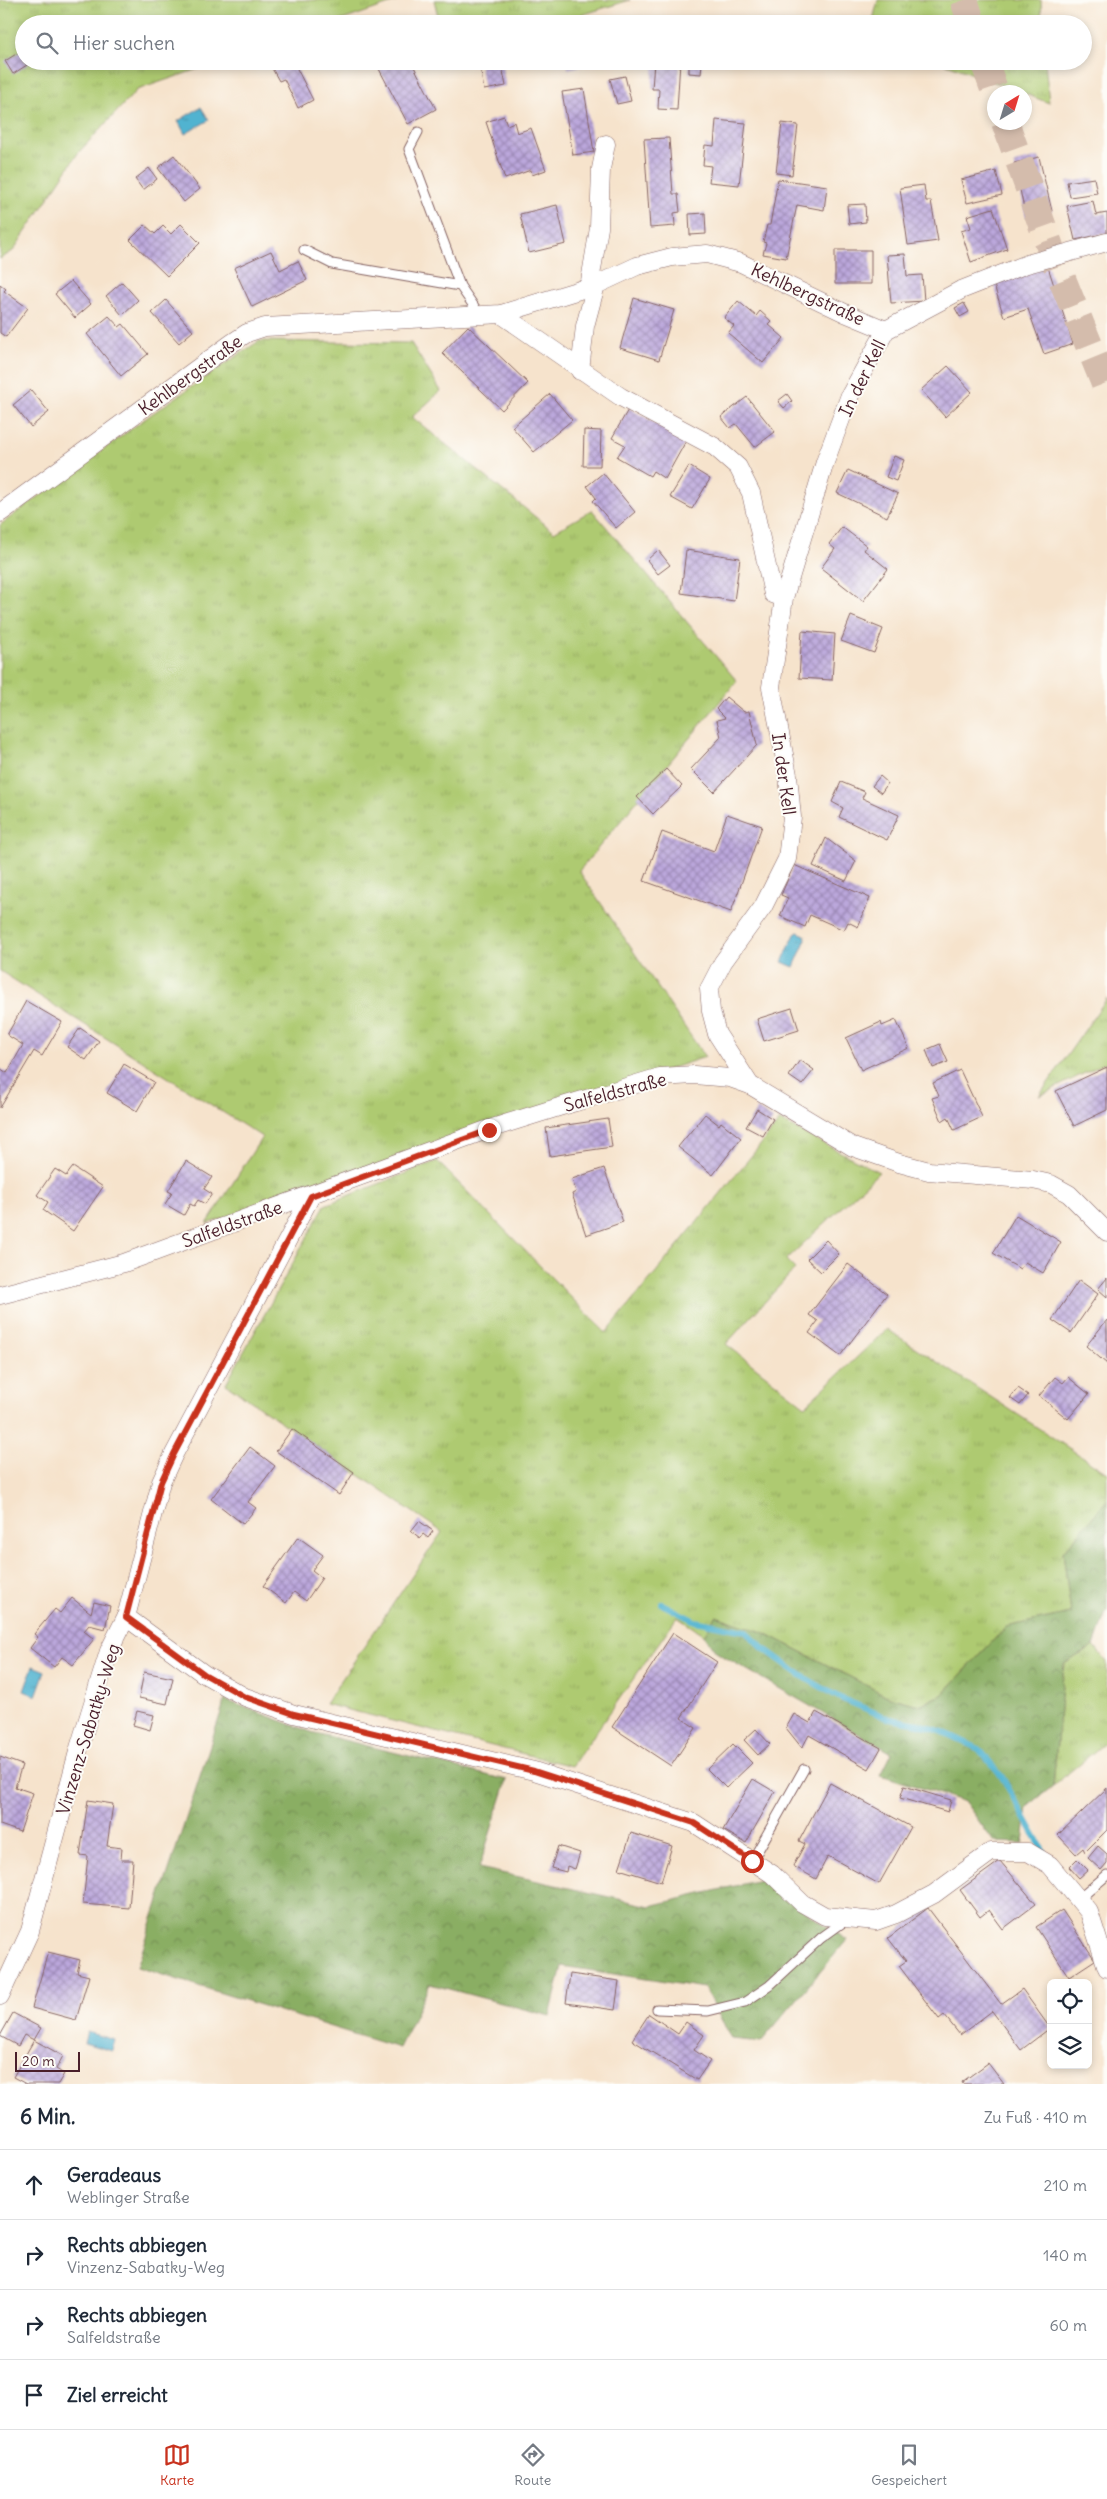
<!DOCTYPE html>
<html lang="de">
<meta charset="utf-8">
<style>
:root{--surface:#fff;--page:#f2f2f3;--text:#1f2937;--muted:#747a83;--line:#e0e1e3;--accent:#c8321e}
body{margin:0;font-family:Delius,sans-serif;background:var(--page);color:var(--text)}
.controls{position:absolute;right:15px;bottom:15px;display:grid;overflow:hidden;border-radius:8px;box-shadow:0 2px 8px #0003}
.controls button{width:45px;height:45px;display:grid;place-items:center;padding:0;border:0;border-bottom:1px solid var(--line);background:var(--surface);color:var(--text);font:25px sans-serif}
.compass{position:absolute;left:987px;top:85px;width:45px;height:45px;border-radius:50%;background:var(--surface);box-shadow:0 2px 8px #0003;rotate:38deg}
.scale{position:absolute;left:15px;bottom:12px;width:65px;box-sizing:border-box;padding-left:5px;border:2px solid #4a1f2b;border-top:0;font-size:14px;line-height:18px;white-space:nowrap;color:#4a1f2b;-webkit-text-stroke:4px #fdfcf7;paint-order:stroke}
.stop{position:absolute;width:15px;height:15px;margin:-11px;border:4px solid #c8321e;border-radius:50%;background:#fff}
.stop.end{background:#c8321e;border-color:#fff;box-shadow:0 1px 5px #0008}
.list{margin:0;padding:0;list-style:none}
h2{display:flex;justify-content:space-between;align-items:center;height:65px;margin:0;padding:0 20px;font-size:21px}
h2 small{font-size:16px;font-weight:400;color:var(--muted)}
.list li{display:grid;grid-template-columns:32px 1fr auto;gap:15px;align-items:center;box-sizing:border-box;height:70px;padding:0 20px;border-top:1px solid var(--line)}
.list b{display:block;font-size:19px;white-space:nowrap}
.list p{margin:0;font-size:16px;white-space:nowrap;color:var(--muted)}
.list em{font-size:16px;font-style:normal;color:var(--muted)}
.icon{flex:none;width:28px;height:28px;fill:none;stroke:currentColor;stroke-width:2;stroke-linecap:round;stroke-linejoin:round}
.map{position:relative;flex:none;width:1107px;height:2084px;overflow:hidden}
.search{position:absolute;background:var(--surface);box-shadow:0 2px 8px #0003;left:15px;right:15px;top:15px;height:55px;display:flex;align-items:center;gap:12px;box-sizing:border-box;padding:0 18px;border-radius:28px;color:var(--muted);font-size:19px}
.sheet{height:345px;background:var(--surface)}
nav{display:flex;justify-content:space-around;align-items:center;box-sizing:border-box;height:70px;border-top:1px solid var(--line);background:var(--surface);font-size:14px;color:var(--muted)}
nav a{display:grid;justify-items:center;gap:2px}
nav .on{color:var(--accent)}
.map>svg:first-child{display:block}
</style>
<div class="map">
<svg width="1107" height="2084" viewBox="0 0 1107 2084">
<defs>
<pattern id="grass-tufts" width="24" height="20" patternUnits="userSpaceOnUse" patternTransform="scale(1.25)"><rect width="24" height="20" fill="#aeca71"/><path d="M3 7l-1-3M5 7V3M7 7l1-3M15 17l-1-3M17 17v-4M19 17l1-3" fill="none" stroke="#97ad62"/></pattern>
<pattern id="forest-crowns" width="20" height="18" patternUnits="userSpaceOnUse" patternTransform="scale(1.25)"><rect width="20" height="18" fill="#8aae63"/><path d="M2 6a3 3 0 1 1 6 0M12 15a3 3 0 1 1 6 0" fill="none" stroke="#738d52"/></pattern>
<pattern id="water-ripples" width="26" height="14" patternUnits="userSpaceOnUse" patternTransform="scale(1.25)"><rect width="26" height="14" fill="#51b3d0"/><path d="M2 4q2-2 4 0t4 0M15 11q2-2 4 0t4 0" fill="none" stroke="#4591a9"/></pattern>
<pattern id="building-cross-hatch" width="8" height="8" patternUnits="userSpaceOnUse" patternTransform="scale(1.25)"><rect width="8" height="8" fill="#bba7dc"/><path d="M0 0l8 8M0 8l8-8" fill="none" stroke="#9a87b3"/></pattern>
</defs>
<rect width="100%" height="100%" fill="#fdfcf7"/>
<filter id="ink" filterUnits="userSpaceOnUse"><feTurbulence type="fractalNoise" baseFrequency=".02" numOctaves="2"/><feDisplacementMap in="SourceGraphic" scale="10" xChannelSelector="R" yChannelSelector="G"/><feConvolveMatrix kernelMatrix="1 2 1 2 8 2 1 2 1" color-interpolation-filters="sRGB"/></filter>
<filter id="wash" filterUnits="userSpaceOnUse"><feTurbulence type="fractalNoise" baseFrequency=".0096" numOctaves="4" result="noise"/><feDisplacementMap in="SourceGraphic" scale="20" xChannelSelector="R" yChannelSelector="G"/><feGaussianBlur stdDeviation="1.12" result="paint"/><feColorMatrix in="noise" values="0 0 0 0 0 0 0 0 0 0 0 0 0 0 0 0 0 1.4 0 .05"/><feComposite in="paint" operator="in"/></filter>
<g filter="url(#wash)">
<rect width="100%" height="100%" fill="#f6e3cc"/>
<path fill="url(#grass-tufts)" stroke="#7c744e" d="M 0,0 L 401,0 L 331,24 L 24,24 L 24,61 L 221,61 L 137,90 L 78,153 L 13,251 L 0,259 Z
M 434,0 L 630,0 L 552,24 L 440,24 Z
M 878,0 L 1041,0 L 1042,24 L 872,24 Z
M 939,61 L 1045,61 L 1049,103 Z
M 259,341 L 411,343 L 441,391 L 412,417 L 554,532 L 592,510 L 737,681 L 579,871 L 705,1057 L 207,1224 L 262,1137 L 0,971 L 0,525 L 153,413 Z
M 1107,998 L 1107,1062 L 1039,1096 Z
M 780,1121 L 879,1172 L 786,1260 L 795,1269 L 726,1344 L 805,1406 L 887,1329 L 1107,1473 L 1107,1500 L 1063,1552 L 1071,1613 L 1006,1627 L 942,1695 L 919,1705 L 889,1697 L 765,1633 L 716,1616 L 704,1635 L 677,1617 L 572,1766 L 325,1704 L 442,1532 L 226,1384 L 325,1205 L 437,1161 L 606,1333 Z
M 1094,1646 L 1107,1662 L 1107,1741 L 1053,1786 L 1064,1664 Z"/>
<path fill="url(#forest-crowns)" stroke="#6a6647" d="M 1107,1500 L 1107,1609 L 1094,1646 L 1064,1664 L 1053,1786 L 1027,1807 L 1023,1843 L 994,1842 L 965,1802 L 881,1775 L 892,1753 L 716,1652 L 704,1635 L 716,1616 L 765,1633 L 889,1697 L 919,1705 L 942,1695 L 1006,1627 L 1071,1613 L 1063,1552 Z
M 225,1700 L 311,1732 L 507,1780 L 479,1868 L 650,1906 L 760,1880 L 847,1940 L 761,2042 L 732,2039 L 704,1988 L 562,1966 L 550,2016 L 430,1984 L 399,2048 L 137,1967 Z"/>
<path fill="url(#water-ripples)" stroke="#4e697e" d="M 201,107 L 209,120 L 185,134 L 178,121 Z
M 798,932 L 805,935 L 806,939 L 794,967 L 782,962 L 795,934 Z
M 33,1666 L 45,1671 L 36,1696 L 24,1691 Z
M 87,2032 L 115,2040 L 112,2051 L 84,2043 Z"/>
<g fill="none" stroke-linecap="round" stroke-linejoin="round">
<path stroke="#51b3d0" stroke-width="6" d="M 662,1604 L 695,1621 L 745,1631 L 763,1648 L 802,1676 L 840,1698 L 890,1719 L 919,1724 L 943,1732 L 979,1749 L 1002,1777 L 1043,1850"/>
</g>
<g id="blocks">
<path fill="url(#building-cross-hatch)" d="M 21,51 L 24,61 L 30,63 L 13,74 L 5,61 Z
M 268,61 L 293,61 L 313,100 L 298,108 L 284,79 L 279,81 Z
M 389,61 L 411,61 L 436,109 L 408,124 L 378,67 Z
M 479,61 L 501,61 L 506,86 L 484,90 Z
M 567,61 L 601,61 L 601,62 L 568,69 Z
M 654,61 L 680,61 L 677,110 L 658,109 L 659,89 L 652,89 Z
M 689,62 L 702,63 L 701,74 L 689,73 Z
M 625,76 L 631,101 L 617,104 L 610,79 Z
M 584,89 L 594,152 L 573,155 L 562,92 Z
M 504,116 L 507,125 L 514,122 L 517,133 L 531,128 L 546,170 L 532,175 L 531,170 L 505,179 L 486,122 Z
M 716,120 L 746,123 L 739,185 L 709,182 L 711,166 L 703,165 L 705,145 L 714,146 Z
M 782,123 L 798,125 L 792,175 L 776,173 Z
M 669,138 L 673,194 L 678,194 L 680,212 L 674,213 L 675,226 L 650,228 L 644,139 Z
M 174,155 L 200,189 L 184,202 L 158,168 Z
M 1039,157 L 1052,211 L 1026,217 L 1014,163 Z
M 149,168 L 157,179 L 143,190 L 135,179 Z
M 996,171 L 1002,195 L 967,203 L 961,180 Z
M 1094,178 L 1097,193 L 1070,197 L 1067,182 Z
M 778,179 L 827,186 L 824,210 L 797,205 L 786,258 L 763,254 L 766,243 L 763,242 L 767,225 L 770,225 Z
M 924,185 L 926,201 L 931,201 L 938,241 L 908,245 L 900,188 Z
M 1093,201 L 1096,215 L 1107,213 L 1107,233 L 1075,240 L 1067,206 Z
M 865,204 L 866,222 L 849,224 L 847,205 Z
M 557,205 L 566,244 L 529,253 L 520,214 Z
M 993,208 L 1007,249 L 971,262 L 961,231 L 971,228 L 967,216 Z
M 705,213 L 706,234 L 690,235 L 689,214 Z
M 181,224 L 200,243 L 167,276 L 130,240 L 145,225 L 155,234 L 163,226 L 171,234 Z
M 835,250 L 871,250 L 871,284 L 835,284 Z
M 271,251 L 280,270 L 298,261 L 307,280 L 252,307 L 234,268 Z
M 905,254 L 907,276 L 922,275 L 924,301 L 891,303 L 887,255 Z
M 1047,264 L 1073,344 L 1044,354 L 1028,309 L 1004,317 L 993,282 Z
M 71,281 L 91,304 L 75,318 L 55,294 Z
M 122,282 L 138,300 L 122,315 L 106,296 Z
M 0,284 L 6,289 L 4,291 L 28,308 L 6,337 L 0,333 Z
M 634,298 L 674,310 L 659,360 L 620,348 Z
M 166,300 L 193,331 L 179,343 L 152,313 Z
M 738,301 L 756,316 L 760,311 L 771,321 L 768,324 L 784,338 L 763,363 L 728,333 L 734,326 L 724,318 Z
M 964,303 L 969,312 L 960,317 L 955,308 Z
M 109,316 L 119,327 L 123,324 L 148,354 L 121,376 L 87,334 Z
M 468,326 L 528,383 L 502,410 L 442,353 Z
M 948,366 L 972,392 L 945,417 L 921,390 Z
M 31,390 L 49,412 L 31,427 L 13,405 Z
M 550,394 L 572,420 L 534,452 L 512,427 Z
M 787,394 L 792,401 L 784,408 L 778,401 Z
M 747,397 L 775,432 L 755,447 L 736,424 L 730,428 L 721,417 Z
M 629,408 L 686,441 L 665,479 L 653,471 L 650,476 L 617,457 L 625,445 L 612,438 Z
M 584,430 L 601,431 L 600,466 L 583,466 Z
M 894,456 L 904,460 L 896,481 L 886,477 Z
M 689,466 L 710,479 L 692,509 L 670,497 Z
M 848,470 L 898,494 L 887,517 L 837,493 Z
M 603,473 L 635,512 L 616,528 L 593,501 L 596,498 L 587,486 Z
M 842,527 L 867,546 L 864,550 L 888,569 L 863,601 L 821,568 L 835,549 L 829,544 Z
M 658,550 L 670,565 L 658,574 L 647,560 Z
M 686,550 L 740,558 L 734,601 L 681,593 Z
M 851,616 L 883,629 L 874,653 L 841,641 Z
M 802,631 L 835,634 L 832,680 L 799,678 Z
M 726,697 L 744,712 L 749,711 L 757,745 L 714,792 L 691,769 L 721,737 L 717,720 L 725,718 L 716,709 Z
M 666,769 L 682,786 L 653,814 L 637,797 Z
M 880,776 L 888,783 L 881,793 L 872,786 Z
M 841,782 L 865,792 L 862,798 L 899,815 L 887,840 L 839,817 L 843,808 L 832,802 Z
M 727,814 L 762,826 L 731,912 L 644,881 L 662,832 L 714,851 Z
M 826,838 L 856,861 L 846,881 L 813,866 Z
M 794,865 L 870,898 L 858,927 L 848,922 L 844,930 L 810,915 L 805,927 L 780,916 L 788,898 L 781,895 Z
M 26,1001 L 62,1022 L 42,1056 L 34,1051 L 0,1108 L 0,1068 L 7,1073 L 23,1045 L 7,1035 Z
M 792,1008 L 799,1030 L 764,1041 L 757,1019 Z
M 896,1020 L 909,1048 L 861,1070 L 846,1038 L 881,1022 L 882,1026 Z
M 80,1028 L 99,1041 L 86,1060 L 67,1047 Z
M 940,1044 L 948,1062 L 933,1068 L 926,1050 Z
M 800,1060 L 814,1070 L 802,1085 L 789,1076 Z
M 124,1064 L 154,1082 L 137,1111 L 107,1093 Z
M 1107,1067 L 1107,1110 L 1074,1126 L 1056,1091 Z
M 960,1070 L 982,1117 L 954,1130 L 948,1117 L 942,1121 L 932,1098 L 939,1096 L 933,1083 Z
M 757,1109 L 773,1119 L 763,1136 L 746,1127 Z
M 705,1114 L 719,1125 L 721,1122 L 741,1138 L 713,1175 L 678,1147 Z
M 608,1119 L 612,1147 L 550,1156 L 546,1128 Z
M 186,1161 L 212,1177 L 204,1189 L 212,1194 L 205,1204 L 198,1200 L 194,1206 L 190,1204 L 184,1215 L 165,1204 L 172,1193 L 168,1191 Z
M 73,1167 L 103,1187 L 73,1231 L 43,1210 L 48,1202 L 37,1195 L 55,1169 L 66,1176 Z
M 604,1168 L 623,1222 L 586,1235 L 572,1194 L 576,1192 L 572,1179 Z
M 1016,1215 L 1061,1242 L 1043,1273 L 1025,1262 L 1020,1269 L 993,1253 Z
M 826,1240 L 839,1254 L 821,1272 L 807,1259 Z
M 848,1264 L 887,1294 L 840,1356 L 809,1333 L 818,1321 L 809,1315 Z
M 1107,1278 L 1107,1297 L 1098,1289 Z
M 1079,1280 L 1098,1294 L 1071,1333 L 1052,1320 Z
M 1107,1320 L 1107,1364 L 1086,1346 Z
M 1055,1377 L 1063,1383 L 1068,1377 L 1089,1394 L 1068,1419 L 1039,1396 Z
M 1018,1388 L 1028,1395 L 1020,1405 L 1010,1398 Z
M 292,1429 L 354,1472 L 339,1495 L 276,1451 Z
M 250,1447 L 275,1466 L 248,1502 L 256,1508 L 243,1524 L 211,1499 Z
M 419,1521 L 433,1531 L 428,1538 L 423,1534 L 420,1538 L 411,1531 Z
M 298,1537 L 323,1555 L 312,1570 L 322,1578 L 306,1601 L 294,1592 L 286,1603 L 263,1586 Z
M 72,1598 L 91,1613 L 94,1602 L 110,1606 L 105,1629 L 89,1625 L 84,1631 L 94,1639 L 73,1665 L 62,1657 L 54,1667 L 30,1648 L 38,1637 L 34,1634 L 55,1609 L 60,1613 Z
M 673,1633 L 717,1662 L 681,1718 L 696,1728 L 671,1766 L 612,1727 Z
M 144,1672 L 173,1678 L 167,1704 L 139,1698 Z
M 137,1711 L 154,1715 L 150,1730 L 133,1725 Z
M 816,1712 L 881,1748 L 869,1769 L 809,1735 L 802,1748 L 786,1728 L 794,1714 L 810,1723 Z
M 756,1729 L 770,1744 L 758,1755 L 744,1740 Z
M 733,1744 L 752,1763 L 726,1788 L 707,1769 Z
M 0,1757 L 22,1765 L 15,1787 L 33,1793 L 20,1832 L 0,1825 Z
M 753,1779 L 775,1792 L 746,1843 L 723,1830 Z
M 830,1783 L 911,1827 L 879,1884 L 828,1856 L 816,1879 L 793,1866 L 805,1844 L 799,1841 Z
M 904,1786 L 951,1800 L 948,1812 L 900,1798 Z
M 1107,1788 L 1107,1830 L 1085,1852 L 1083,1848 L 1076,1854 L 1058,1835 Z
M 88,1800 L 113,1804 L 107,1846 L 122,1848 L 121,1860 L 133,1860 L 129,1908 L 83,1904 L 88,1856 L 80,1855 Z
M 631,1833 L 672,1846 L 661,1882 L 619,1869 Z
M 558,1846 L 580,1853 L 575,1869 L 567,1866 L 566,1872 L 551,1868 Z
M 1098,1846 L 1107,1854 L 1107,1863 L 1101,1870 L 1088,1858 Z
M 1077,1859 L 1088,1870 L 1079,1878 L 1069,1867 Z
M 1000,1861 L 1036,1904 L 1003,1929 L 989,1910 L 980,1917 L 960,1890 Z
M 928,1908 L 1001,2004 L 1022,1989 L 1050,2028 L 1021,2050 L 992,2011 L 960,2035 L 944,2015 L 939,2019 L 899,1966 L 906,1961 L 888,1938 Z
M 1062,1910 L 1095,1960 L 1069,1977 L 1036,1927 Z
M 48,1952 L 80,1960 L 77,1973 L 89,1976 L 76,2020 L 32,2008 Z
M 570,1974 L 619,1981 L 615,2010 L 566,2003 Z
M 13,2013 L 41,2028 L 34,2040 L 63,2056 L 56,2069 L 64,2074 L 58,2084 L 26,2084 L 13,2077 L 34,2040 L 24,2035 L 18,2046 L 0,2036 Z
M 649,2014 L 678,2034 L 686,2022 L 704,2035 L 694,2050 L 710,2061 L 697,2080 L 632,2040 Z
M 988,2063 L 1004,2084 L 963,2084 L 962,2082 Z"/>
</g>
</g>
<g filter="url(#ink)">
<use href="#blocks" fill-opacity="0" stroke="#866463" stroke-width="1"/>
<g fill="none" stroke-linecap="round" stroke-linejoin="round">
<path stroke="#d4bcac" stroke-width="28" stroke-dasharray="28 14" stroke-linecap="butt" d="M 964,0 L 972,24
M 984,61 L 995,92
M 1005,122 L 1058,269 L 1107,389"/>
<g stroke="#866463" stroke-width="11">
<path id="service" d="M 418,132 L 409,149 L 460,286 L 480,315
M 304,250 L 332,264 L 460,286
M 752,1861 L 804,1769
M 1079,1899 L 1107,1875
M 657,2009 L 708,2011 L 745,2002 L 769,1986 L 821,1938 L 846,1920"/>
</g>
<g stroke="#866463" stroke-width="19">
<path id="minor" d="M 589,287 L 599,228 L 601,169 L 606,144
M 501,314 L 621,397 L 715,447 L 738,467 L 751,493 L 773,594 L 784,598
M 580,371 L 585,326 L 596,285
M 0,513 L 232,343 L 247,333 L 265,327 L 501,314 L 596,285 L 637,266 L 672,257 L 707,254 L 741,263 L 845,313 L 886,330 L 961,290 L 1027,264 L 1107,242
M 750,1085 L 717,1034 L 711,1011 L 709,989 L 723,962 L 763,907 L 787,859 L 792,817 L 788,775 L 771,687 L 784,598 L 825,462 L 850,395 L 886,330
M 0,1295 L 124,1263 L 489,1129 L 559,1107 L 660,1077 L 694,1075 L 730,1078 L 750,1085 L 853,1147 L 899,1163 L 929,1171 L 1033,1180 L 1051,1184 L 1069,1194 L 1107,1232
M 126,1617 L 204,1674 L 245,1697 L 294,1714 L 534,1771 L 694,1823 L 772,1874 L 802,1903 L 825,1916 L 876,1921 L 896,1914 L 934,1894 L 991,1852 L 1028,1852 L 1050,1865 L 1089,1912 L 1107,1968
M 0,1996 L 30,1931 L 79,1748 L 109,1651 L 126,1617 L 161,1482 L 174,1454 L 311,1196"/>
</g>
<use href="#service" stroke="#fff" stroke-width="9"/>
<use href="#minor" stroke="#fff" stroke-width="18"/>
</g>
</g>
<g fill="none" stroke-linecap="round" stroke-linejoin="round" filter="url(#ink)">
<path stroke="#c8321e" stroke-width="6" d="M 489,1130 L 311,1196 L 174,1454 L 161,1482 L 126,1617 L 204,1674 L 245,1697 L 294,1714 L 534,1771 L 694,1823 L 752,1861"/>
</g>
<g text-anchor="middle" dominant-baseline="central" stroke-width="4" stroke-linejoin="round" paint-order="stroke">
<g font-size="18" fill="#4a1f2b" stroke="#fdfcf7">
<text transform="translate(808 294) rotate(25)">Kehlbergstraße</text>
<text transform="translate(190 375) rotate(-36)">Kehlbergstraße</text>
<text transform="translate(862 378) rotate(-64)">In der Kell</text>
<text transform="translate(784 774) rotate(82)">In der Kell</text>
<text transform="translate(615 1092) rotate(-15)">Salfeldstraße</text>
<text transform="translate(232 1224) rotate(-20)">Salfeldstraße</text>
<text transform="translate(88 1729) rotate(-73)">Vinzenz-Sabatky-Weg</text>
</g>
</g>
</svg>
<div class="controls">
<button><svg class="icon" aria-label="locate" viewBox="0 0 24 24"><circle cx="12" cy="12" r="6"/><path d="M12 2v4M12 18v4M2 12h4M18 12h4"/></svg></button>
<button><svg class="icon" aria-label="layers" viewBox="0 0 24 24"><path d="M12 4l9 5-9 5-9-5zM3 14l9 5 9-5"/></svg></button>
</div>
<svg class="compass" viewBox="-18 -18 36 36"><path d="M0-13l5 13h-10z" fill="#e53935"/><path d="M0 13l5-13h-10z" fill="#747a83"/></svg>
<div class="scale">20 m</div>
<div class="stop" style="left:752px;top:1861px"></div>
<div class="stop end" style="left:489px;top:1130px"></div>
<div class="search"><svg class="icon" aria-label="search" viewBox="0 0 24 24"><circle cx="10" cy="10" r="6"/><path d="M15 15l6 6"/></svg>Hier suchen</div>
</div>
<section class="sheet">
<h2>6 Min.<small>Zu Fuß · 410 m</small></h2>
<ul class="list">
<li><svg class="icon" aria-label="ahead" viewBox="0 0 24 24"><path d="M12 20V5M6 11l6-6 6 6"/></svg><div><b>Geradeaus</b><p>Weblinger Straße</p></div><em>210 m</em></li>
<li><svg class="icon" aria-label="right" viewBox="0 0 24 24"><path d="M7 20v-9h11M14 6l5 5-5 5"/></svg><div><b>Rechts abbiegen</b><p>Vinzenz-Sabatky-Weg</p></div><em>140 m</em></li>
<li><svg class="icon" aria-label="right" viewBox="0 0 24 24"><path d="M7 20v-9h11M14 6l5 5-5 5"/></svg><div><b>Rechts abbiegen</b><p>Salfeldstraße</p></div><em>60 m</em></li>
<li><svg class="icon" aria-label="arrive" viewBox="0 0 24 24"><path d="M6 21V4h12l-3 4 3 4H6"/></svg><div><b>Ziel erreicht</b></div></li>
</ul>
</section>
<nav>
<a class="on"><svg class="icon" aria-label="map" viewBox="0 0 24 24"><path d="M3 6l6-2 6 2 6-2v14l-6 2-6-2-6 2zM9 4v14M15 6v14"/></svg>Karte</a>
<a><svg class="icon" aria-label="directions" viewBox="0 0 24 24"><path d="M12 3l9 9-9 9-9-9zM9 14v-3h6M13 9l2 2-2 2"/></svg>Route</a>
<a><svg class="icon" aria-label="saved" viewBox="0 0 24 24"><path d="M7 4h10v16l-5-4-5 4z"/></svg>Gespeichert</a>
</nav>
